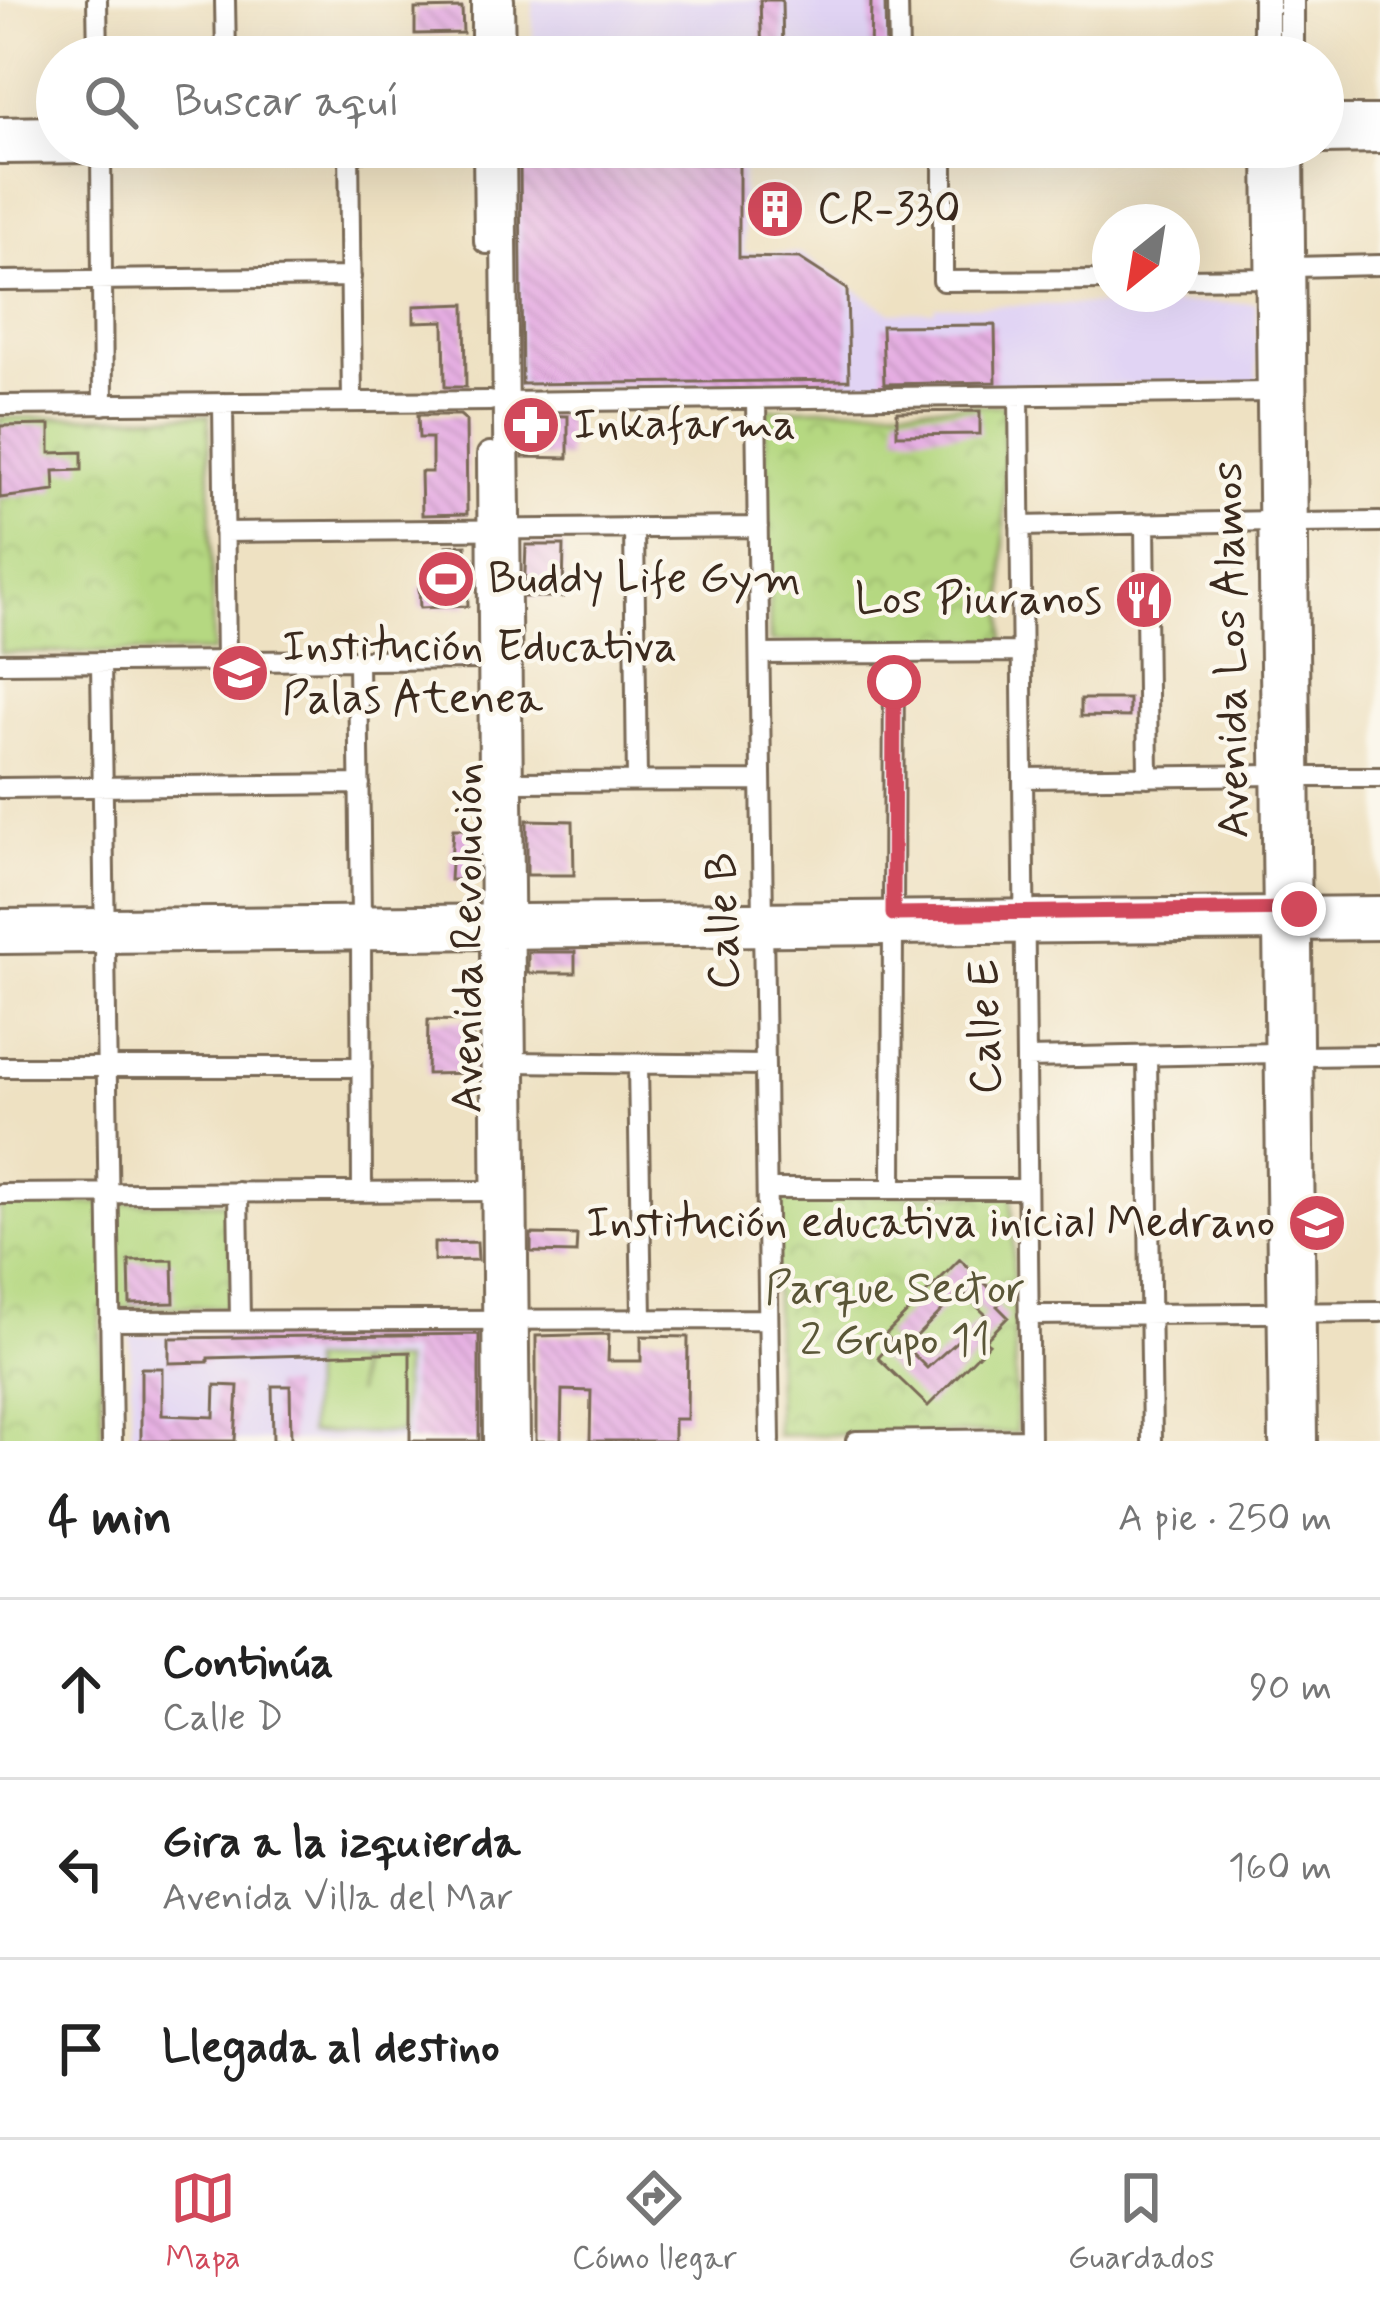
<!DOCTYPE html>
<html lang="es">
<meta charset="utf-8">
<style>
:root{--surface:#fff;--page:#f2f2f2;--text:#222;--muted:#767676;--line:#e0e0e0;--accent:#d1495b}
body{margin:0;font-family:Mynerve,sans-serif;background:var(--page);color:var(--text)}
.compass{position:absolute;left:1092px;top:204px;width:108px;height:108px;border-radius:50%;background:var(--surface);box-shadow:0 12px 48px #0002;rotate:210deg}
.stop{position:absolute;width:36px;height:36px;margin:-27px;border:9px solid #d1495b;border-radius:50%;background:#fff}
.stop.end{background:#d1495b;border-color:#fff;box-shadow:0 3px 12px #0008}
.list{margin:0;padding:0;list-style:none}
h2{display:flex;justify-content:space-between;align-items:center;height:156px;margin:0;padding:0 48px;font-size:51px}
h2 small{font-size:39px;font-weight:400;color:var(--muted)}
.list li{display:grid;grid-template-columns:78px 1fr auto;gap:36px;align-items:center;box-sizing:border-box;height:180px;padding:0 48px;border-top:3px solid var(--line)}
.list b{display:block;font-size:45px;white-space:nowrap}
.list p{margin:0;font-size:39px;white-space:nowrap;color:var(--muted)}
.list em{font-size:39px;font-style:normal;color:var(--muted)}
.icon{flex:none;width:66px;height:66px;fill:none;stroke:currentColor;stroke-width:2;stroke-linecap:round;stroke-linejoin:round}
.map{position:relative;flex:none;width:1380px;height:1441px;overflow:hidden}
.search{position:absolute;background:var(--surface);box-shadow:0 12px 48px #0002;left:36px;right:36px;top:36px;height:132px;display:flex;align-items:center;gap:30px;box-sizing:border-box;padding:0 42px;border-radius:66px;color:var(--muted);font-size:45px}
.sheet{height:696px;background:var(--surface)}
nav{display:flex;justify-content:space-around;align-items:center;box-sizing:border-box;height:168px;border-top:3px solid var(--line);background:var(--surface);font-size:33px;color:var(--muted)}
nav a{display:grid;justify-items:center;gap:6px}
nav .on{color:var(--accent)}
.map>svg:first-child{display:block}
</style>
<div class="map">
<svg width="1380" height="1441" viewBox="0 0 1380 1441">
<defs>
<pattern id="park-crowns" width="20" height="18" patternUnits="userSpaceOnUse" patternTransform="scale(3)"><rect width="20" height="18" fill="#b5d881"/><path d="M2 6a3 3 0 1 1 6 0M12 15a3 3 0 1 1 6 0" fill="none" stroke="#9dba6f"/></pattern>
<pattern id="building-back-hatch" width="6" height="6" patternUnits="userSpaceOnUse" patternTransform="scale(3)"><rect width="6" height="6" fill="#e5ade2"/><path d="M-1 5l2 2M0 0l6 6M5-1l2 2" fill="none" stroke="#c595c1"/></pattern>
</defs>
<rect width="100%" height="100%" fill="#fbf7ec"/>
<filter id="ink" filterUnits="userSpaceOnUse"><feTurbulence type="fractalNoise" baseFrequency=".00833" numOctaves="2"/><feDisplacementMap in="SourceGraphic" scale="24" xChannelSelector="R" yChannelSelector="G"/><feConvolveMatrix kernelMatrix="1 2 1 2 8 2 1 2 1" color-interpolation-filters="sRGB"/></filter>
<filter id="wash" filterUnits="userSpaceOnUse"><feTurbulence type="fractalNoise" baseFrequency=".004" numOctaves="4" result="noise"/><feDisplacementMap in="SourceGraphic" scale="48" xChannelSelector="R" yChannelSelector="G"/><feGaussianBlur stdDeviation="2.7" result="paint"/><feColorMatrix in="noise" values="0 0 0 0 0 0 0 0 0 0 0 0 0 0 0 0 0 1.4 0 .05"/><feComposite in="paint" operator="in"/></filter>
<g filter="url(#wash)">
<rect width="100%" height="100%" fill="#eee1c2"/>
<path fill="#e1d4f4" d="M 533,0 L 895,0 L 896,57 L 533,57 Z
M 743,157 L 744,253 L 800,253 L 890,312 L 934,311 L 935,306 L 1256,303 L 1257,384 L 511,388 L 511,159 Z
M 484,1332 L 484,1441 L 132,1441 L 130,1335 Z"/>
<path fill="#b5d881" stroke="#788150" stroke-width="3" d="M 310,1360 L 355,1361 L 356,1394 L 357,1360 L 403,1361 L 402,1433 L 309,1433 Z"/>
<path fill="url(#park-crowns)" stroke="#788150" stroke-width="3" d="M 1004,405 L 1004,640 L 770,642 L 765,409 Z
M 209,415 L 213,652 L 0,653 L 0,418 Z
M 1012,1193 L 1016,1433 L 777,1435 L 773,1197 Z
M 231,1202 L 232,1307 L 100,1308 L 102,1441 L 0,1441 L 0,1204 Z"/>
<g id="blocks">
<path fill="url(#building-back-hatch)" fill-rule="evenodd" d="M 760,0 L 782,0 L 783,57 L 762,57 Z
M 871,0 L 885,0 L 886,57 L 870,57 Z
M 462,8 L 463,33 L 415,34 L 415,9 Z
M 520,162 L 739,164 L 739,257 L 799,258 L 847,289 L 849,380 L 522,384 Z
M 465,304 L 466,387 L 445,387 L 444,321 L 414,322 L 414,306 Z
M 995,325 L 996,382 L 884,384 L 882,326 Z
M 980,411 L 980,434 L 897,435 L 897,412 Z
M 418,415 L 460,415 L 466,420 L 467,514 L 422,515 L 421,472 L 432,472 L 432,438 L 419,438 Z
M 522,415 L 568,416 L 568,458 L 523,457 Z
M 50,425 L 50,453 L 82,452 L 82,470 L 54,471 L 55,491 L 0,498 L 0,426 Z
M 466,545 L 468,606 L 420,608 L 419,588 L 425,588 L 424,571 L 447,570 L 446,546 Z
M 526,545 L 564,545 L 563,597 L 524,597 Z
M 1081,699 L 1129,699 L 1129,717 L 1081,716 Z
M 527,820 L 573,821 L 574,875 L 527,875 Z
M 453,829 L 471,829 L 472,880 L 450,880 Z
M 528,952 L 575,952 L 575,973 L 528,973 Z
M 428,1020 L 472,1021 L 475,1073 L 427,1074 Z
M 531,1234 L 577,1235 L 576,1253 L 531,1252 Z
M 477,1242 L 478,1260 L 434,1261 L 434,1243 Z
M 960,1259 L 1002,1300 L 997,1306 L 1008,1317 L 985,1341 L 989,1344 L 928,1406 L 878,1358 L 893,1342 L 885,1335 ZM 961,1291 L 986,1315 L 927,1368 L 906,1347 Z
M 173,1260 L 174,1303 L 130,1304 L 129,1261 Z
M 479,1334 L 479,1441 L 410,1441 L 410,1352 L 208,1358 L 208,1362 L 169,1363 L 169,1338 Z
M 609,1334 L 608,1361 L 641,1361 L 641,1336 L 688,1337 L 687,1419 L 674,1419 L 674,1441 L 590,1441 L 591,1391 L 562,1390 L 561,1441 L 536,1441 L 536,1336 Z
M 141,1368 L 162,1368 L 162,1415 L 214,1417 L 215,1385 L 238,1386 L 235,1441 L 141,1441 Z
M 272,1386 L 290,1386 L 291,1441 L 273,1441 Z"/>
</g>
</g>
<g filter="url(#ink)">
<use href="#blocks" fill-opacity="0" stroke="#7a6a57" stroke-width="3"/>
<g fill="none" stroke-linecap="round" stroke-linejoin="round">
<g stroke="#7a6a57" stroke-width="24">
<path id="street" d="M 97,0 L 98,57
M 225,0 L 226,57
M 898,0 L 899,57
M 943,147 L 943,281 L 1110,280
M 349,148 L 352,402
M 101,151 L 103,405
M 1293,267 L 1380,265
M 1182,279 L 1270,278
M 0,281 L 351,277
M 1019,397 L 1030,1441
M 756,400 L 770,1441
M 505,402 L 1271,392
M 223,403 L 226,661
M 0,405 L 490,401
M 1145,523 L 1148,777
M 1296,523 L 1380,522
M 1020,526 L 1273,521
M 634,528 L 637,781
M 224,532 L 758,527
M 760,654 L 1022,652
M 358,660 L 361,919
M 101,662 L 112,1441
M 0,663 L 490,659
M 1298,777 L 1380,777
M 1023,778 L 1276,775
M 508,782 L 761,781
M 0,788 L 360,784
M 361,937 L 362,1192
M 1147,1056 L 1152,1441
M 1301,1056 L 1380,1055
M 1026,1058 L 1278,1053
M 511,1062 L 765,1065
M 638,1064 L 642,1319
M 0,1067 L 362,1067
M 767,1189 L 1027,1189
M 892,1189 L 894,653
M 238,1192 L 240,1320
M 0,1194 L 494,1191
M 1028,1315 L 1380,1312
M 110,1321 L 768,1319
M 856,1441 L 1030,1439"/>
</g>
<g stroke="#7a6a57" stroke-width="30">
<path id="secondary" d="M 484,0 L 484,57
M 501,0 L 502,57
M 1266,0 L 1266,57
M 1291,0 L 1291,57
M 1323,118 L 1380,118
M 0,130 L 57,129
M 1323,141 L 1380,140
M 486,147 L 487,241
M 503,147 L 517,1441
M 685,147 L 796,147
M 1267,147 L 1282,1441
M 1291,147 L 1304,1441
M 0,151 L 403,147
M 490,455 L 496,1441
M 0,922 L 1380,909
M 0,941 L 1380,927"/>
</g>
<use href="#street" stroke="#fff" stroke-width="18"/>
<use href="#secondary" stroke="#fff" stroke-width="24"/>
</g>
</g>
<g fill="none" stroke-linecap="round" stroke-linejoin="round" filter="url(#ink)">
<path stroke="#d1495b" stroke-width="15" d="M 894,682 L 893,914 L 1299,909"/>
</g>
<defs>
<g id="building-disc" transform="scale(3)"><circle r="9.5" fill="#d1495b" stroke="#fbf7ec"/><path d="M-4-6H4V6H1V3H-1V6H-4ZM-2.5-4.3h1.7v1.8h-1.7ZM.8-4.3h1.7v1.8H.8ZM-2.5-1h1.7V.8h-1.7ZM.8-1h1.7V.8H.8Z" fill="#fff"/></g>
<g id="pharmacy-disc" transform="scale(3)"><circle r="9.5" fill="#d1495b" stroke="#fbf7ec"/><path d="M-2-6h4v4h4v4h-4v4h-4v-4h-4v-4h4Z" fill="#fff"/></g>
<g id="stadium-disc" transform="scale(3)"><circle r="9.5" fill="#d1495b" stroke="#fbf7ec"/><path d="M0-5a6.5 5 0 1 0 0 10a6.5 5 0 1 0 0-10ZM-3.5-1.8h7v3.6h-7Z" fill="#fff"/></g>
<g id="restaurant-disc" transform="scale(3)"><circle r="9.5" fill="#d1495b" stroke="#fbf7ec"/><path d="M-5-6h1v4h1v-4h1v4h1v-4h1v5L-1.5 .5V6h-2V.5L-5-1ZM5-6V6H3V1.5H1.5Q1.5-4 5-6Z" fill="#fff"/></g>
<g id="school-disc" transform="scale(3)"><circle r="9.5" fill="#d1495b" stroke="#fbf7ec"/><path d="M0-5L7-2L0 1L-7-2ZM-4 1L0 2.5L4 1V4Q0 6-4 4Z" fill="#fff"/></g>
</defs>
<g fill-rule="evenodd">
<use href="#building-disc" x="775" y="209"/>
<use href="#pharmacy-disc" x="531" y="425"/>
<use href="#stadium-disc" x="446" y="579"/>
<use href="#restaurant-disc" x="1144" y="600"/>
<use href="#school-disc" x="240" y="673"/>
<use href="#school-disc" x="1317" y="1223"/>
</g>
<g text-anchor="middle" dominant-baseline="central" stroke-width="9" stroke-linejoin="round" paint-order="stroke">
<g font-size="45" fill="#3b2a1e" stroke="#fbf7ec" text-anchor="start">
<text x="817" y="209">CR-330</text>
<text x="573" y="425">Inkafarma</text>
<text x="488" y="579">Buddy Life Gym</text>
<text x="1102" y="600" text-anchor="end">Los Piuranos</text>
<text x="282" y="647">Institución Educativa<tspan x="282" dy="52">Palas Atenea</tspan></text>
<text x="1275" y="1223" text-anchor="end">Institución educativa inicial Medrano</text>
</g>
<g font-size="45" fill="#3b2a1e" stroke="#fbf7ec">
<text transform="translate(1232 650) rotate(-91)">Avenida Los Alamos</text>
<text transform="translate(724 921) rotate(-91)">Calle B</text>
<text transform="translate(468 938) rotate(-90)">Avenida Revolución</text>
<text transform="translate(986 1027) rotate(-91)">Calle E</text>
</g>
<g font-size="45" fill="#5a5637" stroke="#fbf7ec">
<text x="895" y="1289">Parque Sector<tspan x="895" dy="52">2 Grupo 11</tspan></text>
</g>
</g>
</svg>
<svg class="compass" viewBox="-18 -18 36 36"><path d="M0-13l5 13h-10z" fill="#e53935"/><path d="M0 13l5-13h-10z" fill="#767676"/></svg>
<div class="stop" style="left:894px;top:682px"></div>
<div class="stop end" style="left:1299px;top:909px"></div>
<div class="search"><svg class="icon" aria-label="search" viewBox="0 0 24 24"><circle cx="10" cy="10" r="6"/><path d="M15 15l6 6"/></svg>Buscar aquí</div>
</div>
<section class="sheet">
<h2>4 min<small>A pie · 250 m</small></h2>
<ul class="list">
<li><svg class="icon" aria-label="ahead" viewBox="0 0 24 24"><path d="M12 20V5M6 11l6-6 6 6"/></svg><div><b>Continúa</b><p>Calle D</p></div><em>90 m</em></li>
<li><svg class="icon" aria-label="left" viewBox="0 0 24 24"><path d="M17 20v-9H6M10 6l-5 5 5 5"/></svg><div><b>Gira a la izquierda</b><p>Avenida Villa del Mar</p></div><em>160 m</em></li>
<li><svg class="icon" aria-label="arrive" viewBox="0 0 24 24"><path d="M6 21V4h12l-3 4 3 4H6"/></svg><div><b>Llegada al destino</b></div></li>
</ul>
</section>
<nav>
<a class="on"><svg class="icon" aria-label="map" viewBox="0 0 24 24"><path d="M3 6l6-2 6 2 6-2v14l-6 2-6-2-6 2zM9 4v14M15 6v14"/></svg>Mapa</a>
<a><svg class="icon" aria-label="directions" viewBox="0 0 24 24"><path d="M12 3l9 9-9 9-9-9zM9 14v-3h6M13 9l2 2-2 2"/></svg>Cómo llegar</a>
<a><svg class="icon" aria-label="saved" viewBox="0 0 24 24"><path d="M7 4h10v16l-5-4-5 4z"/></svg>Guardados</a>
</nav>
